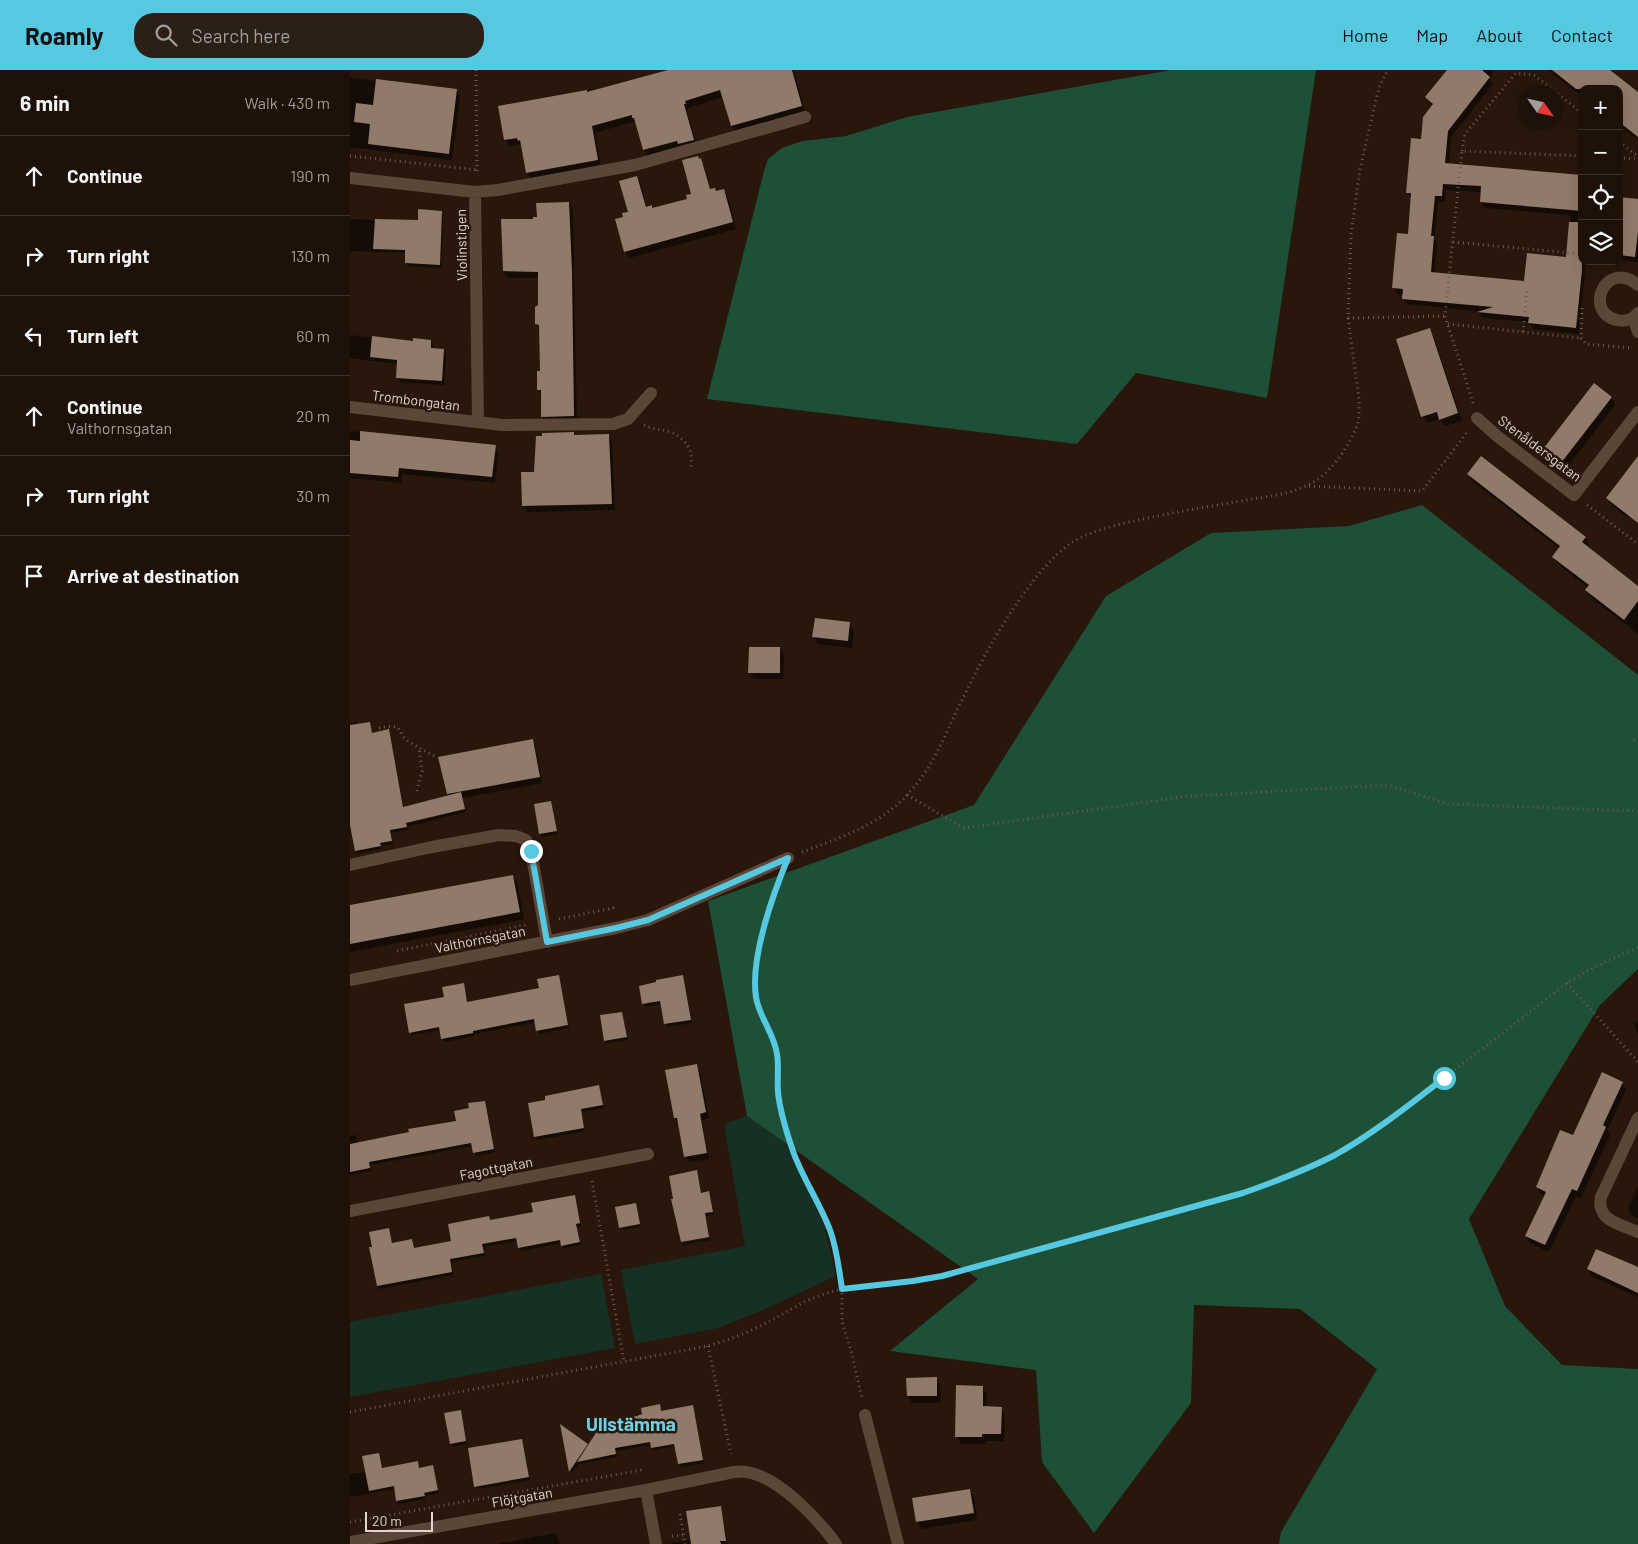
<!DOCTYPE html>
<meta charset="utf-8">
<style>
:root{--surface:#1e1108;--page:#2b1f16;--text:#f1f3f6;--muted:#a19d9c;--line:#3c3129;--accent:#56c9e1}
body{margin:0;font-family:Barlow,sans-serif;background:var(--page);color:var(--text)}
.controls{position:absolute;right:15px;top:15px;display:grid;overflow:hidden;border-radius:10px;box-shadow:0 5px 20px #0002}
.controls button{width:45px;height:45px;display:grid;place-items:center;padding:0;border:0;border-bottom:1px solid var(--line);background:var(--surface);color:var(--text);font:25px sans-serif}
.compass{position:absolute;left:1168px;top:15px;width:45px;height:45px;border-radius:50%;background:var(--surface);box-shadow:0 5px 20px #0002;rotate:124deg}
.scale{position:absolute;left:15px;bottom:12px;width:68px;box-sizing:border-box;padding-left:5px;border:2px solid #e0d4cc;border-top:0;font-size:14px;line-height:18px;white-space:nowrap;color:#e0d4cc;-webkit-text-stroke:4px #28170a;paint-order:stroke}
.stop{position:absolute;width:15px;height:15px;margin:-11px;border:4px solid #56c9e1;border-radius:50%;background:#fff}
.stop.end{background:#56c9e1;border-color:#fff;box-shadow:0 1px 5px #0008}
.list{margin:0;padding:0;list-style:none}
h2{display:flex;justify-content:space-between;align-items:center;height:65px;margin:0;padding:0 20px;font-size:21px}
h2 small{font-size:16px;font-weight:400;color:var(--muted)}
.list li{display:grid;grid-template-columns:32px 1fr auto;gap:15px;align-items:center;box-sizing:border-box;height:80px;padding:0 20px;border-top:1px solid var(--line)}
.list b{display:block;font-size:19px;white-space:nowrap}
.list p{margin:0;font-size:16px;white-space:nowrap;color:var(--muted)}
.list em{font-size:16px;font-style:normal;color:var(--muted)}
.icon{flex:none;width:28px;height:28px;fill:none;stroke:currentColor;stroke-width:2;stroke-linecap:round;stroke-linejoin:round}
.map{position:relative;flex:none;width:1288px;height:1474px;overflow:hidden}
header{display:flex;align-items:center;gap:30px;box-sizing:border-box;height:70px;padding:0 25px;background:var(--accent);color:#111}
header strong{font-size:24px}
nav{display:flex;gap:28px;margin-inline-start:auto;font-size:18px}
.search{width:350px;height:45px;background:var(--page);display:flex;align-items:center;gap:12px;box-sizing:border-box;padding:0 18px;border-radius:20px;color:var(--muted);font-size:19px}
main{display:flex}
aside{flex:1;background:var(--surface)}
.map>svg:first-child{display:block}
</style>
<header>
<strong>Roamly</strong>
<div class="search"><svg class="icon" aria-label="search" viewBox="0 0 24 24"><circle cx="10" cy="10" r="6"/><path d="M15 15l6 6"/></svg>Search here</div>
<nav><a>Home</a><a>Map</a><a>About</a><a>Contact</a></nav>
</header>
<main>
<aside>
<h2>6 min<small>Walk · 430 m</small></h2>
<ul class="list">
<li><svg class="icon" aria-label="ahead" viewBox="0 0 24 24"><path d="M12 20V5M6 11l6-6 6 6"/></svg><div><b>Continue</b></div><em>190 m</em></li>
<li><svg class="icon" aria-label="right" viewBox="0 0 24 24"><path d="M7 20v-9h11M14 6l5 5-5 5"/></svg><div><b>Turn right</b></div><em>130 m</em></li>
<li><svg class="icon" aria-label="left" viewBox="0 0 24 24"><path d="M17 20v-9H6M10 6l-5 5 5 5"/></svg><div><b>Turn left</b></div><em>60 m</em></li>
<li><svg class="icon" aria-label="ahead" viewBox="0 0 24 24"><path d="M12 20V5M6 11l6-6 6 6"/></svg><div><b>Continue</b><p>Valthornsgatan</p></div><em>20 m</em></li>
<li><svg class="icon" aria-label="right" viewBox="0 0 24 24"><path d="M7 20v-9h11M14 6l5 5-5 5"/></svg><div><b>Turn right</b></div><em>30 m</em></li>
<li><svg class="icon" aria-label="arrive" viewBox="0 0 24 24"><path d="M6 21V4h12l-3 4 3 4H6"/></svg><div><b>Arrive at destination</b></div></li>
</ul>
</aside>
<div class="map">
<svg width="1288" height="1474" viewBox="0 0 1288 1474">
<rect width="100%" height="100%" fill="#28170a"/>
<path fill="#163123" d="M 397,1046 L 436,1073 L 475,1158 L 486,1206 L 413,1240 L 368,1258 L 285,1274 L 271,1200 L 395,1176 L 374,1054 Z
M 251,1204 L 265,1278 L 0,1327 L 0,1252 Z"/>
<path fill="#1e4f37" d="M 821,0 L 966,0 L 917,328 L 786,303 L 727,374 L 357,329 L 414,101 L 418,89 L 432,78 L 452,71 L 496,66 L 557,47 Z
M 1072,435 L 1288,605 L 1288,899 L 1250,935 L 1119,1149 L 1155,1236 L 1212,1295 L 1288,1299 L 1288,1474 L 929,1474 L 931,1462 L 1027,1299 L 950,1239 L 844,1235 L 841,1333 L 744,1463 L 692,1392 L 686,1300 L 540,1281 L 628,1209 L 397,1046 L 358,831 L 624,735 L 756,526 L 861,463 L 999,456 Z"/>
<path fill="#0007" fill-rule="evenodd" d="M 322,0 L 444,0 L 455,42 L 386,62 L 382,56 L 373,27 L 338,38 L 338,40 L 337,41 L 347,77 L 298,86 L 295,80 L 286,51 L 245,63 L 251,96 L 181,109 L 177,103 L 171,74 L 159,76 L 155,69 L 237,23 Z
M 1099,0 L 1142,0 L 1143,3 L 1139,8 L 1143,14 L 1101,67 L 1099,95 L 1232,106 L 1232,191 L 1236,191 L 1229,264 L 1183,259 L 1179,252 L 1132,248 L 1129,243 L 1134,242 L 1057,234 L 1053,228 L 1054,225 L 1047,224 L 1044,218 L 1059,165 L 1062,129 L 1057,123 L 1083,36 L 1077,27 ZM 1096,120 L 1132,122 L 1131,132 L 1135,138 L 1221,145 L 1217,188 L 1175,212 L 1084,204 L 1087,173 L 1084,169 L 1088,132 L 1095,132 Z
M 1198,0 L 1258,0 L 1288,23 L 1288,65 L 1286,68 L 1269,55 L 1269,19 L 1232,19 L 1232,26 Z
M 0,8 L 106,20 L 110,26 L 102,90 L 0,77 Z
M 350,90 L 354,96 L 361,120 L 366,122 L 374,121 L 378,127 L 386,159 L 279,188 L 275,181 L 275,148 L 279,143 L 287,107 L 291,114 L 297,138 L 303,140 L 339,130 L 343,125 Z
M 1269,128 L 1288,130 L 1288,192 L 1269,190 Z
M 219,133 L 223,140 L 227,353 L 197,353 L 192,346 L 192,326 L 188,320 L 188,302 L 191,302 L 190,260 L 187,254 L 189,236 L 189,208 L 158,208 L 154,201 L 185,150 Z
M 91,142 L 93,145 L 91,198 L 58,196 L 56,193 L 57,183 L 0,181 L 0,149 L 69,152 Z
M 0,252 L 0,265 L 64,272 L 81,271 L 83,275 L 83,279 L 93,280 L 96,285 L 94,315 L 50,312 L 47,307 L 48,294 L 0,288 Z
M 1080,259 L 1084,267 L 1112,351 L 1095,356 L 1090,349 L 1077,353 L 1073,346 Z
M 1261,327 L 1265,335 L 1216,399 L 1199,387 L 1195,379 Z
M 0,361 L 145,376 L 148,383 L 145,413 L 52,404 L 51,413 L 0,408 Z
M 223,364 L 225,366 L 258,365 L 262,372 L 265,440 L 177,442 L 173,435 L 186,403 Z
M 1288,388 L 1288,436 L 1278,448 L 1262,435 L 1257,428 Z
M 1118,404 L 1235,468 L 1239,475 L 1236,478 L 1288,517 L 1288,564 L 1240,527 L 1236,520 L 1238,518 L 1208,494 L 1204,487 L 1210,479 L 1122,411 Z
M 499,553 L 504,561 L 502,578 L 468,574 L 464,566 Z
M 430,578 L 434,586 L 433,609 L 404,609 L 399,602 Z
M 7,652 L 8,655 L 19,653 L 22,664 L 38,661 L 40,664 L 54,738 L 100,726 L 98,723 L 182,670 L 186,677 L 192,713 L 112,728 L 116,742 L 57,757 L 58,760 L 41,763 L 43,774 L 31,776 L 32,779 L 8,784 L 0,748 L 0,654 Z
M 201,732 L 208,764 L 192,767 L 190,763 Z
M 163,806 L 167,813 L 174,849 L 0,882 L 0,836 Z
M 208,906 L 219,958 L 189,964 L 186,952 L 124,964 L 124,966 L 94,972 L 91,960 L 62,965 L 60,962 L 96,928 L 113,914 L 118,933 L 190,919 Z
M 334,910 L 342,953 L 317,957 L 312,934 L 295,937 L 294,934 Z
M 272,943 L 278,970 L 257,973 L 255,970 Z
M 1288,951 L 1288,966 L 1284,953 Z
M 346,996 L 350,1002 L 359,1048 L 352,1050 L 359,1089 L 339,1092 L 336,1086 L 329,1054 L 325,1048 L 316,1001 Z
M 1272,1013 L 1276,1020 L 1257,1061 L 1260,1065 L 1231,1128 L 1226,1126 L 1199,1182 L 1180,1173 L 1176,1166 L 1195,1126 L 1191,1124 L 1187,1117 L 1223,1067 Z
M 249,1017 L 254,1038 L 231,1042 L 235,1061 L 187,1070 L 179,1034 Z
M 135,1032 L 145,1082 L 126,1086 L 123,1076 L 20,1095 L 21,1101 L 0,1105 L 0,1066 L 6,1065 L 8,1073 L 107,1052 Z
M 346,1102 L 352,1124 L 358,1123 L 360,1126 L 364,1145 L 356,1146 L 359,1166 L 332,1171 Z
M 1288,1117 L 1288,1148 L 1282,1146 L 1278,1138 Z
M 226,1130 L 231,1157 L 227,1157 L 231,1175 L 214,1178 L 212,1173 L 171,1181 L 168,1171 L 133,1177 L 135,1186 L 101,1192 L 103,1205 L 30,1219 L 28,1215 L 23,1178 L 39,1160 L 43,1174 L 64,1179 L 103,1172 L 141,1151 L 184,1143 Z
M 285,1134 L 291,1157 L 272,1160 L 270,1157 Z
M 360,1168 L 360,1170 L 334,1175 L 333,1173 Z
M 1238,1199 L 1288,1199 L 1288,1227 L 1243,1207 Z
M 586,1308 L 590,1316 L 591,1333 L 562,1333 L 558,1326 Z
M 632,1317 L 637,1324 L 636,1338 L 651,1338 L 655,1345 L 654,1371 L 636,1371 L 636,1374 L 611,1374 L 607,1366 Z
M 309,1336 L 311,1342 L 342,1336 L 354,1393 L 331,1397 L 326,1376 L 304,1380 L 302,1375 L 266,1381 L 267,1387 L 230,1394 L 229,1393 L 221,1404 L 212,1357 L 238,1377 Z
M 110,1342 L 117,1374 L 103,1377 L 101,1374 Z
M 172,1370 L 180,1410 L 128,1419 L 126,1416 Z
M 28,1385 L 32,1399 L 67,1392 L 70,1399 L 82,1397 L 89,1423 L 75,1426 L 75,1429 L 49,1434 L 45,1419 L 0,1427 L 0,1404 L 16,1402 Z
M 619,1420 L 624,1427 L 627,1450 L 571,1459 L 567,1451 Z
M 370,1437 L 378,1474 L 316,1474 L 342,1470 Z
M 205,1463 L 210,1474 L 147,1474 Z"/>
<path fill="#907a6b" d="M 318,0 L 442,0 L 452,36 L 381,56 L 370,20 L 335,31 L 336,34 L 334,34 L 344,70 L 328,74 L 327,71 L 293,80 L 284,48 L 282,48 L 282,45 L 242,56 L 248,90 L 176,103 L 170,70 L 168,71 L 167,68 L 154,70 L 148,36 L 237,20 L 237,22 Z
M 1097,0 L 1132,0 L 1140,7 L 1098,61 L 1095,93 L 1232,105 L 1232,141 L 1130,132 L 1131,116 L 1093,114 L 1092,126 L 1085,126 L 1081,166 L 1084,166 L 1081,202 L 1174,211 L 1177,183 L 1216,187 L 1219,152 L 1231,152 L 1232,200 L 1226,258 L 1178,253 L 1179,247 L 1127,242 L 1143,237 L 1052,229 L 1053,219 L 1042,218 L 1047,163 L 1058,164 L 1061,123 L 1056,123 L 1061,68 L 1071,69 L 1073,47 L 1083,34 L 1075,27 Z
M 1202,0 L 1260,0 L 1288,22 L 1288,67 L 1269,52 L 1269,19 L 1226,19 Z
M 26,9 L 107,19 L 99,84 L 18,74 L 20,54 L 4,52 L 6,33 L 23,35 Z
M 348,86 L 349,89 L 351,88 L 360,119 L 365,118 L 366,121 L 374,119 L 383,152 L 274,182 L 265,149 L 273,147 L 272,143 L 278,142 L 269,111 L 287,106 L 296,137 L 302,135 L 302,138 L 337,129 L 336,125 L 341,124 L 332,90 Z
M 1269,127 L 1288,129 L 1288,162 L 1285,187 L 1269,185 Z
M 219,132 L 222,201 L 224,346 L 191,347 L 191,320 L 187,320 L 187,301 L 190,301 L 189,255 L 185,254 L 185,237 L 188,235 L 188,202 L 153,201 L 151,149 L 183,149 L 183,147 L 187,147 L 186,133 Z
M 68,139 L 92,141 L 90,195 L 55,193 L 55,180 L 23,179 L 25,149 L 68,150 Z
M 1080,258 L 1108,343 L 1089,350 L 1087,342 L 1071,347 L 1046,269 Z
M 22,266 L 63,271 L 63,268 L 81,270 L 81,278 L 94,279 L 92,311 L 46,308 L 47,290 L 20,287 Z
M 1244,313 L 1262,327 L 1211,393 L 1193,379 Z
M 10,361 L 146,375 L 142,407 L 49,398 L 48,407 L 0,403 L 0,370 L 10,371 Z
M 224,362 L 224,365 L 259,364 L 262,434 L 172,436 L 171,402 L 184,402 L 186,366 L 192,366 L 192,363 Z
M 1131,386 L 1236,467 L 1232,472 L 1288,516 L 1288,531 L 1274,550 L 1235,520 L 1239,515 L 1202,487 L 1210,476 L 1117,404 Z
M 1288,386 L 1288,453 L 1256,428 Z
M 465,548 L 500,552 L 498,571 L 462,567 Z
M 399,577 L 430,577 L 430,603 L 398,603 Z
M 20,652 L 22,663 L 39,659 L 53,737 L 111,722 L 115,739 L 56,753 L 57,757 L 40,760 L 42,771 L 30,773 L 31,776 L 5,781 L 0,755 L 0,655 Z
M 183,669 L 190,707 L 97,724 L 88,687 Z
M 201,731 L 207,761 L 189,764 L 184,734 Z
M 163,805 L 170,842 L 0,874 L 0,835 Z
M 209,905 L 218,955 L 186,961 L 184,949 L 123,961 L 123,963 L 91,969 L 89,957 L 59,963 L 54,934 L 94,927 L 92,917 L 114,913 L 117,932 L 189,918 L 187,909 Z
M 333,905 L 341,950 L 314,954 L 310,931 L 292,934 L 289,916 L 306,912 L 306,910 Z
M 272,942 L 277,967 L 254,971 L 250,945 Z
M 347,994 L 356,1042 L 350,1044 L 357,1083 L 334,1087 L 327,1048 L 324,1048 L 315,1000 Z
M 1252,1002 L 1273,1012 L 1253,1055 L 1256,1057 L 1227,1121 L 1222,1119 L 1195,1175 L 1175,1166 L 1196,1122 L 1186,1117 L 1210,1060 L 1223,1065 Z
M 249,1015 L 253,1035 L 231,1039 L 234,1058 L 184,1067 L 178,1033 L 195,1030 L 195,1026 Z
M 135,1031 L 144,1079 L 123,1083 L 121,1073 L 19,1092 L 20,1098 L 0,1102 L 0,1074 L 59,1062 L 58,1059 L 106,1051 L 104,1041 L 119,1038 L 118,1033 Z
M 347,1100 L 351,1123 L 359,1121 L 363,1142 L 355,1143 L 359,1167 L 331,1172 L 321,1129 L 323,1129 L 319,1106 Z
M 225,1125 L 230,1153 L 226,1154 L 230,1172 L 211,1176 L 210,1170 L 168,1178 L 166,1168 L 132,1174 L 134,1183 L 100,1189 L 102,1202 L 27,1216 L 19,1177 L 22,1177 L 19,1162 L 39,1158 L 42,1173 L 62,1169 L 64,1178 L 101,1171 L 98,1154 L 139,1146 L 140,1150 L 183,1142 L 181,1133 Z
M 286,1133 L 290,1154 L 269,1158 L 265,1137 Z
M 1246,1179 L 1288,1197 L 1288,1223 L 1237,1199 Z
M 587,1307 L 587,1326 L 557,1326 L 556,1308 Z
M 606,1315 L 633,1316 L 633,1336 L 652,1337 L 651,1364 L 632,1364 L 632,1367 L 605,1367 Z
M 310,1334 L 311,1341 L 343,1335 L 353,1390 L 328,1394 L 324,1374 L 301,1378 L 300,1372 L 265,1378 L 266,1384 L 227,1392 L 253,1352 L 287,1346 L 292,1344 L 291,1338 Z
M 111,1340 L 116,1371 L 100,1374 L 94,1343 Z
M 210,1354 L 238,1374 L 219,1402 Z
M 172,1369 L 179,1407 L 124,1417 L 118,1378 Z
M 29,1383 L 32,1398 L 68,1391 L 69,1398 L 83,1395 L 88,1420 L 74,1423 L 75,1426 L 46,1431 L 44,1416 L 19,1421 L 12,1386 Z
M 620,1419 L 624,1443 L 566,1452 L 562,1428 Z
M 371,1436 L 376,1471 L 370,1471 L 371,1474 L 341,1474 L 336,1441 Z"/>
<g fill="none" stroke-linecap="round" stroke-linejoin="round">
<path stroke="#6b5c51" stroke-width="3" stroke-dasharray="1 4" stroke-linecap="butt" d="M 126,0 L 127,102
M 1269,72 L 1288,86
M 1112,81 L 1115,64 L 1166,3 L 1184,5 L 1232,43
M 0,86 L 128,100
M 1269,88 L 1288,89
M 1103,172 L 1232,184
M 1232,238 L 1231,268 L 1236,274 L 1282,278
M 998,248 L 1095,246
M 1098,254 L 1231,268
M 1173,262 L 1177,220
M 1123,333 L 1095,246 L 1112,81 L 1232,86
M 294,355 C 302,359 309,359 317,361 C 327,363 340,374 341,385 C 342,388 341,393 341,397
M 959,416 L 1072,421 L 1118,361
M 1237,435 L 1288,474
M 29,658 C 57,652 44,663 61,673 C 69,678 77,682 86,687
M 1284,670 L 1288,668
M 67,721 L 72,701 L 69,678
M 557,725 L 614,758 L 839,726 L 1038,715 L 1098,734 L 1288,741
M 452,782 C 489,768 530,755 557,725 C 580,701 593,671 606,642 C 628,597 650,554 681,514 C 692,499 706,484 721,473 C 740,461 762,456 784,451 C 823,442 863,436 902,429 C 921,426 941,424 958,415 C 980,405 998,378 1007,356 C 1010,348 1009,338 1009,329 L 998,248 L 1001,165 L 1010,99 L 1029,17 L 1038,0
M 428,812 L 423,823 L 408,883 L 405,909 L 406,928 L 412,946 L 421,961 L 427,983 L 428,1021 L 439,1071 L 445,1086 L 480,1161 L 487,1186 L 492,1219 L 492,1252 L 501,1280 L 512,1329
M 209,849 L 263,838 L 264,842
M 47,881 L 176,855
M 1217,913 L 1288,992
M 242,1111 L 274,1292
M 358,1276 L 381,1384
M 0,1342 L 358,1276 C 378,1270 397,1263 416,1253 C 434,1244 451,1232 471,1225 C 509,1212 552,1213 592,1206 L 893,1123 L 952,1100 L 985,1085 L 1039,1051 L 1217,913 C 1239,899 1263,888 1288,878
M 330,1444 L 335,1474
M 0,1452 L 292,1400 L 293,1403
M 322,1466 L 334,1465"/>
<path stroke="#5b4739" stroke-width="12" d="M 0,108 L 125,122 L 148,120 L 285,95 L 455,47
M 125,122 L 128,352
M 1288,215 C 1255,188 1233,243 1267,250 C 1275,252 1283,249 1288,243
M 1283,248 L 1288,262
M 0,337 L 152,355 L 263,354 L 278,349 L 301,323
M 1127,348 L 1147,366 L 1224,425 L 1288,342
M 0,795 L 82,777 L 149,765 L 166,766 L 176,770 L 181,781 L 197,872
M 0,910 L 266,858 L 298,850 L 438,788
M 1288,1048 L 1251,1127 C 1246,1151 1270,1154 1288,1162
M 0,1141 L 298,1084
M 515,1345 L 548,1474
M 296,1420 L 306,1474
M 0,1472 L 296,1420 L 384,1402 C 388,1402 392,1401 396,1402 C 428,1406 468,1449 486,1474"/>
</g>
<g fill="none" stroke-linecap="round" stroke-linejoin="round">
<path stroke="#56c9e1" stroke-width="6" d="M 181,781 L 197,872 L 266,858 L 298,850 L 438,788 C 423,824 400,888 406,927 C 409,947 424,963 427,984 C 429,996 427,1009 428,1022 C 430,1043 437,1064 444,1084 C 454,1110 470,1134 480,1160 C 487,1179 489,1199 492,1219 L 563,1211 L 592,1206 L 893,1123 C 924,1112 956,1100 985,1085 C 1024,1063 1059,1035 1094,1008"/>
</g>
<g text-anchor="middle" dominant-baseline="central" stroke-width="5" stroke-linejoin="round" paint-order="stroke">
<g font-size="14" fill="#e0d4cc" stroke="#28170a">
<text transform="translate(111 175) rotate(-91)">Violinstigen</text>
<text transform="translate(66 330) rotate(7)">Trombongatan</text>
<text transform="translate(1190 378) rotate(37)">Stenåldersgatan</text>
<text transform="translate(130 869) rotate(-11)">Valthornsgatan</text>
<text transform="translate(146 1098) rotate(-11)">Fagottgatan</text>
<text transform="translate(172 1427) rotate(-10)">Flöjtgatan</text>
</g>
<g font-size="19" font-weight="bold" fill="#6bd1e8" stroke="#28170a">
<text x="281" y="1353">Ullstämma</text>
</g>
</g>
</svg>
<div class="controls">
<button>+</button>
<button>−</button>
<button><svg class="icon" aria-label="locate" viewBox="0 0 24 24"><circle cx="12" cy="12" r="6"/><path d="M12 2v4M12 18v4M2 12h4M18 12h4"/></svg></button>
<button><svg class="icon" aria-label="layers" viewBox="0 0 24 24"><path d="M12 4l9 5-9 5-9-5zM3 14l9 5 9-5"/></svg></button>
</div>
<svg class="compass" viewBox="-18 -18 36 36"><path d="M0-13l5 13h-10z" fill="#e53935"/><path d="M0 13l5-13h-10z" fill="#a19d9c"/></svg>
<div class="scale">20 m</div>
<div class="stop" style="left:1094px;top:1008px"></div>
<div class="stop end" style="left:181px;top:781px"></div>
</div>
</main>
